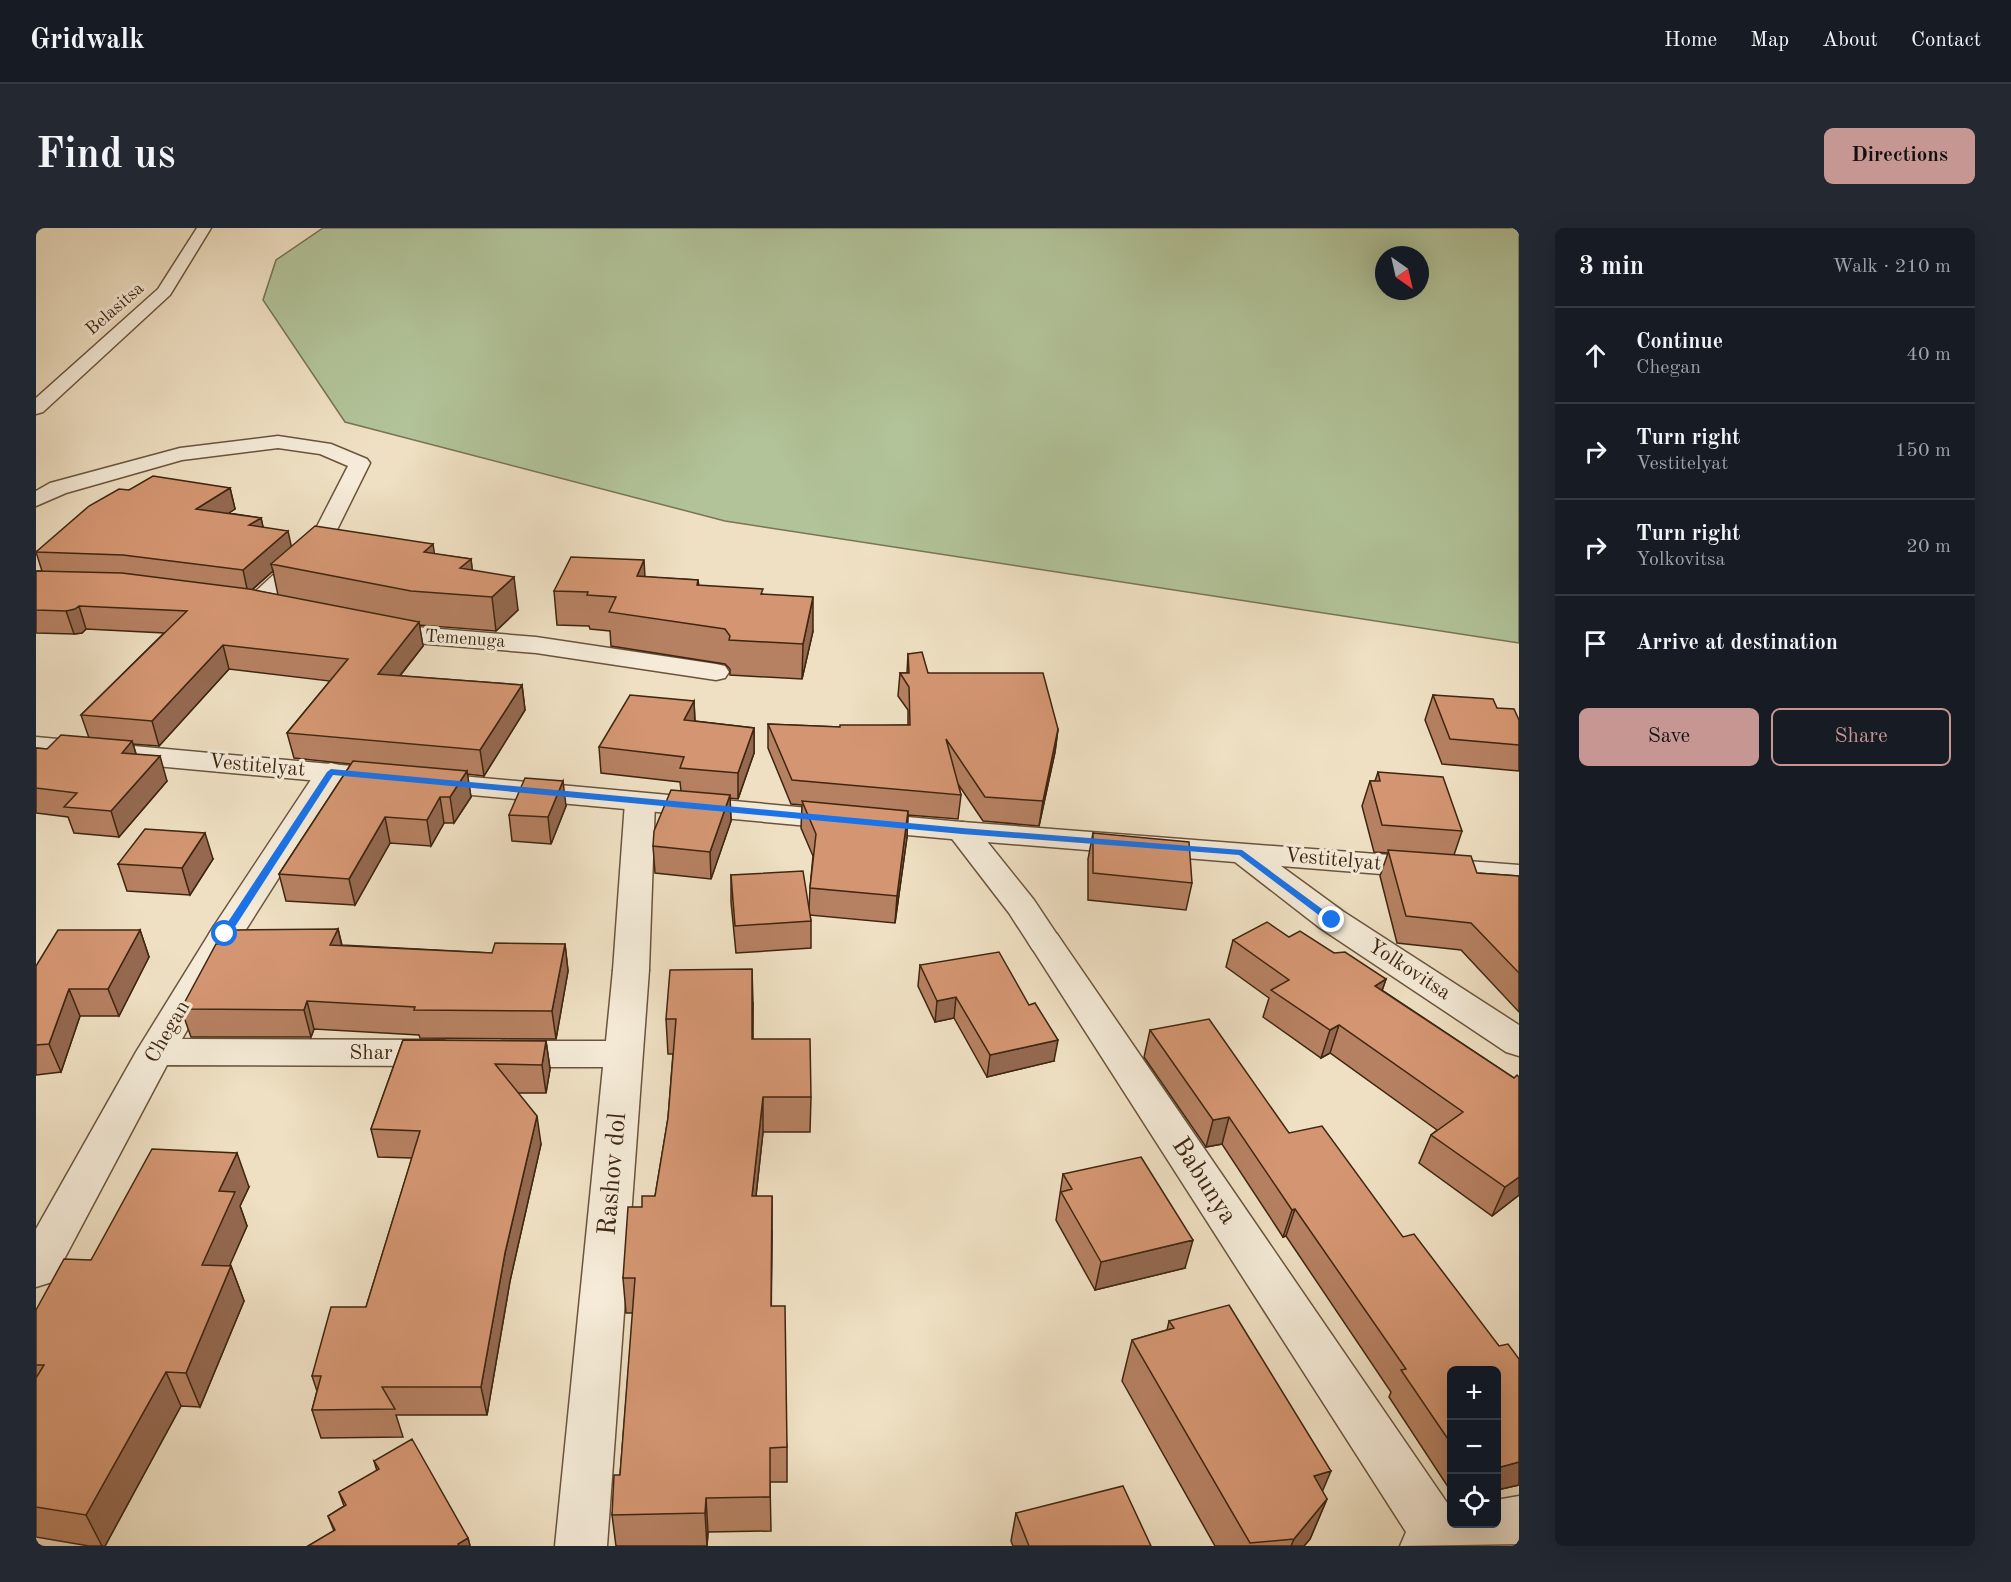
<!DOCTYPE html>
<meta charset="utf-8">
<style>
:root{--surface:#171b24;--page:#242831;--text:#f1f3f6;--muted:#9ea1a6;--line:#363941;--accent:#c59692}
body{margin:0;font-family:"Old Standard TT",serif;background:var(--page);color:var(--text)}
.controls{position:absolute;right:18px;bottom:18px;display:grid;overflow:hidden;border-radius:9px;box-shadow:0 6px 24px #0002}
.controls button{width:54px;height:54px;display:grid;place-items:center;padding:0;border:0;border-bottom:2px solid var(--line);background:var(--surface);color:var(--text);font:30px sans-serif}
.compass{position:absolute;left:1339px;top:18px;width:54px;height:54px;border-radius:50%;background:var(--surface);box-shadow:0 6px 24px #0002;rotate:146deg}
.stop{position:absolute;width:18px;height:18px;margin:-14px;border:4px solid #1a73e8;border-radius:50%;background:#fff}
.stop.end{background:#1a73e8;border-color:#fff;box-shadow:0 2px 6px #0008}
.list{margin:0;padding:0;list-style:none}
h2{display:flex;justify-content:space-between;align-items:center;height:78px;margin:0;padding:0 24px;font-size:26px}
h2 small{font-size:20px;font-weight:400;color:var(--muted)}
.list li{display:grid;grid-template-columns:39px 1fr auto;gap:18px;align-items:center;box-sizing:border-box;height:96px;padding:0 24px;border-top:2px solid var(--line)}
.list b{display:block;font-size:22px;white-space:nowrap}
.list p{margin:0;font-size:20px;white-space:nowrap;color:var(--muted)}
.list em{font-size:20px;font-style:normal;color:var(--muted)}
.actions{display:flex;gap:12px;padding:18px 24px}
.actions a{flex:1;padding:14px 0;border:2px solid var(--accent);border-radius:9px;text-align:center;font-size:21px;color:var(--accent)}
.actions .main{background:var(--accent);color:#111}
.icon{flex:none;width:33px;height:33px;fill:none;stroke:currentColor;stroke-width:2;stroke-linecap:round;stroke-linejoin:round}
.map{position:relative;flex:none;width:1483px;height:1318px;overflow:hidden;border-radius:9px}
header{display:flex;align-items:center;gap:36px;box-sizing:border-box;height:84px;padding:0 30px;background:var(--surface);border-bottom:2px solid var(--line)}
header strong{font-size:28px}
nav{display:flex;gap:33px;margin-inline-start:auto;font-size:21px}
.intro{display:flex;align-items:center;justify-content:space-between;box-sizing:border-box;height:144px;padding:0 36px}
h1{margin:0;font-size:42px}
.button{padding:15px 27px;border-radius:9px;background:var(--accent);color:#111;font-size:21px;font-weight:700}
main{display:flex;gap:36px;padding:0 36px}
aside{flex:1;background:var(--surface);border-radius:9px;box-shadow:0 6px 24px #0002}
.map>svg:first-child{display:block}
</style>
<header>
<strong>Gridwalk</strong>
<nav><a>Home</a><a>Map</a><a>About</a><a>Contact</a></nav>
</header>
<div class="intro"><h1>Find us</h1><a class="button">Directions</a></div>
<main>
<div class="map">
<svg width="1483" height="1318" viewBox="0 0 1483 1318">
<rect width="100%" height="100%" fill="#efe0c3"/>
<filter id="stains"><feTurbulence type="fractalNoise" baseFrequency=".00333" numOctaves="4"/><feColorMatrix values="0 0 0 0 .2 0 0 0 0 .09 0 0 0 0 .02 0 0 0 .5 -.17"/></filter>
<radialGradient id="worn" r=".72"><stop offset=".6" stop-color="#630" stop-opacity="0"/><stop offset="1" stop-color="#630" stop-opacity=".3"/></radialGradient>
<path fill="#b2c399" stroke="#787454" stroke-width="1.5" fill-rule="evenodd" d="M 287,0 L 1483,0 L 1483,415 L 689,293 L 309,194 L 227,72 L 240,32 ZM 1348,27 L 1384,27 L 1384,63 L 1348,63 Z"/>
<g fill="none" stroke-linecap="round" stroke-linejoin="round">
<g stroke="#6b543d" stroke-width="3">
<path id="pedestrian" d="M 295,535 L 306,538 L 310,544 L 202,714 L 190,717 L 178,714 L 173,706 L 178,698 L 284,538 Z
M 604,565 L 615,568 L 619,574 L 613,742 L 608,750 L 595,754 L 582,750 L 577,742 L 589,574 L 593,568 Z
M 926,594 L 937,596 L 998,672 L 1026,714 L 1021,722 L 1009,725 L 997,722 L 973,685 L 910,603 L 915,596 Z"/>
</g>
<g stroke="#6b543d" stroke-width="3">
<path id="minor" d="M 161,0 L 175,0 L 134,67 L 7,184 L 0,186 L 0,170 L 122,61 Z
M 242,208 L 295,216 L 331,231 L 334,235 L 291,322 L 228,380 L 219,382 L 210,380 L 207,375 L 273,314 L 312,238 L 284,226 L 242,220 L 146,232 L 30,265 L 0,278 L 0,263 L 14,255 L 144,220 Z
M 340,391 L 380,399 L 500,409 L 680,436 L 689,438 L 693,444 L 689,450 L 680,452 L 500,425 L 380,415 L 331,404 L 327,399 L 331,394 Z
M 0,509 L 926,594 L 1483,637 L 1483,657 L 1245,638 L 1308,684 L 1483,797 L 1483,828 L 1470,824 L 1284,700 L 1199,634 L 926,612 L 0,527 Z
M 190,695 L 202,698 L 207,706 L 146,811 L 406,812 L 419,816 L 425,825 L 419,834 L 406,838 L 131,837 L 16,1054 L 0,1059 L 0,1001 L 100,824 L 173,706 L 178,698 Z
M 1009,703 L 1021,706 L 1416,1282 L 1416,1296 L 1460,1296 L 1460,1272 L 1483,1268 L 1483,1316 L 1364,1318 L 1370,1304 L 992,714 L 997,706 Z
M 595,730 L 608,734 L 613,742 L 571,1318 L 519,1318 L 567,839 L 466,839 L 453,835 L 447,826 L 453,817 L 466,813 L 570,813 L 577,742 L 582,734 Z"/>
</g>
<use href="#pedestrian" fill="#f5ebd8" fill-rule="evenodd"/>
<use href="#minor" fill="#f5ebd8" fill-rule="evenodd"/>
</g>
<path fill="#b68162" stroke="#3f2610" stroke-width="1.5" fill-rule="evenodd" d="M 194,260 L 199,281 L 193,285 L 225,290 L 227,300 L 255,319 L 398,326 L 435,331 L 436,342 L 482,382 L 460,403 L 383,397 L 387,418 L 364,448 L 486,457 L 489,482 L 448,548 L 431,546 L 435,569 L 418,595 L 408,595 L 395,618 L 354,615 L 319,677 L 250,673 L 243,646 L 315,536 L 258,530 L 251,505 L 294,453 L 193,441 L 123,518 L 97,516 L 100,526 L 131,553 L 83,609 L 38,605 L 32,589 L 0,585 L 0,520 L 11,521 L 53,510 L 45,487 L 128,405 L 50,401 L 46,405 L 38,406 L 0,405 L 0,343 L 6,343 L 0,324 L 93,262 ZM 237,343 L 242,367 L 216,362 Z
M 609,349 L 662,352 L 663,358 L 727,366 L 777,403 L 766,451 L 694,447 L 694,441 L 689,436 L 575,418 L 574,403 L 554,401 L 553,398 L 521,397 L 518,363 Z
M 872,426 L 892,445 L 1022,501 L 1019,524 L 1003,598 L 947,593 L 922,556 L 925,567 L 922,591 L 872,587 L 871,609 L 859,695 L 774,687 L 775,693 L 775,720 L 700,725 L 695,674 L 695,647 L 773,681 L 774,660 L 777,628 L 765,600 L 766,577 L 755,576 L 732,520 L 732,496 L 804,499 L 872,497 L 872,482 L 862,468 L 864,445 L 871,445 Z
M 1397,467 L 1461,480 L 1483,492 L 1483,543 L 1406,536 L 1389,492 Z
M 658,473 L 659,493 L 718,500 L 718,525 L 702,571 L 694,570 L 695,593 L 675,651 L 619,645 L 617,618 L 645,563 L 644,554 L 565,545 L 563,519 Z
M 1342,544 L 1426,603 L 1418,627 L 1441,645 L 1483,648 L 1483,784 L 1425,722 L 1361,715 L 1344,648 L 1352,625 L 1338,624 L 1326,578 L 1334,553 L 1339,553 Z
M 530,578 L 515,616 L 476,613 L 473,587 Z
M 1057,605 L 1156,655 L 1150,682 L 1052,672 L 1052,631 Z
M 177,631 L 154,667 L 91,663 L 82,636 Z
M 302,701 L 306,717 L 456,725 L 529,716 L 532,743 L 520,811 L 384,810 L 383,807 L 278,801 L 275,809 L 155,809 L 145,781 L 191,716 Z
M 104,702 L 113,729 L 83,788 L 44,788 L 25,844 L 0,847 L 0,738 Z
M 1253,709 L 1298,725 L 1350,751 L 1346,762 L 1478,850 L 1483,849 L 1483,967 L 1456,988 L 1383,935 L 1395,907 L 1401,902 L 1294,825 L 1285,830 L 1227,789 L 1233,770 L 1190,739 L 1197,712 Z
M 884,737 L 1018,833 L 951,849 L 918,790 L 899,794 L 882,758 Z
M 717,775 L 717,811 L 775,869 L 774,904 L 727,904 L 720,968 L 736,1003 L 735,1078 L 751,1219 L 751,1254 L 734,1254 L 735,1303 L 672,1304 L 671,1318 L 580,1318 L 576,1287 L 584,1247 L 597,1085 L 590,1085 L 587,1050 L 606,979 L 619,968 L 632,890 L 637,826 L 632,826 L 630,791 Z
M 1114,802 L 1253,905 L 1367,1009 L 1463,1118 L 1483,1131 L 1483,1257 L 1461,1262 L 1461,1143 L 1416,1143 L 1416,1265 L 1353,1169 L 1355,1164 L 1250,1008 L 1247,1009 L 1186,916 L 1170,919 L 1108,829 Z
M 367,812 L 510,813 L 514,841 L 510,865 L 482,865 L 505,916 L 474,1053 L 451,1187 L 360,1187 L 367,1209 L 285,1210 L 276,1182 L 281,1163 L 276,1148 L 330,1079 L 376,930 L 342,929 L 335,901 Z
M 1027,946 L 1149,1040 L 1059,1062 L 1020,992 Z
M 213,959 L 204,978 L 211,998 L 193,1038 L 195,1038 L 208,1073 L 164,1179 L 145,1178 L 69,1318 L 53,1318 L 0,1309 L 0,1082 L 55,1032 Z
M 1133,1093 L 1291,1271 L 1274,1311 L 1268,1318 L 1179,1318 L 1086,1153 L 1096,1112 L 1131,1102 Z
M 338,1233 L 432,1310 L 434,1318 L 272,1318 L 298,1303 L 292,1288 L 308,1278 L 303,1264 L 341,1243 Z
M 980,1285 L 1115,1318 L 977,1318 L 975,1313 Z"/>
<path fill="#946950" stroke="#3f2610" stroke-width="1.5" d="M 194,260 L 199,281 L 166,303 L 160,281 Z
M 225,290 L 230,311 L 213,297 Z
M 252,303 L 257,326 L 235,336 L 237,343 L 212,365 L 207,342 Z
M 397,316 L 402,349 L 388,324 Z
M 435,331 L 439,364 L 424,340 Z
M 608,332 L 610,366 L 601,348 Z
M 478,349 L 482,382 L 460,403 L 456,369 Z
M 777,369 L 777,403 L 766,451 L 767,416 Z
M 43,378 L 50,401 L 46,405 L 38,406 L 30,383 Z
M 383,394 L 387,418 L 346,470 L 342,446 Z
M 187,417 L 193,441 L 123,518 L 116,493 Z
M 486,457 L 489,482 L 448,548 L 444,522 Z
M 658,473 L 659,498 L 648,492 Z
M 718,500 L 718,525 L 702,571 L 702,545 Z
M 1022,501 L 1019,524 L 1003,598 L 1007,573 Z
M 96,513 L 104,539 L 86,525 Z
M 124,528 L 131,553 L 83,609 L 75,583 Z
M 431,543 L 435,569 L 418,595 L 414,569 Z
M 527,553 L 530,578 L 515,616 L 512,589 Z
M 694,567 L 695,593 L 675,651 L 674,624 Z
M 404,569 L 408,595 L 395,618 L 391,592 Z
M 872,583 L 871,609 L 859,695 L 861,668 Z
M 349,589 L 354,615 L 319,677 L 313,651 Z
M 169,605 L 177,631 L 154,667 L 146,640 Z
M 302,701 L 308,728 L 294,717 Z
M 104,702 L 113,729 L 83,788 L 72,761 Z
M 529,716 L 532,743 L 520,811 L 516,783 Z
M 716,741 L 717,775 L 716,845 Z
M 1350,751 L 1341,778 L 1339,758 Z
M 33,761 L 44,788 L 25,844 L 13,816 Z
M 920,769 L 918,790 L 899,794 L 901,773 Z
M 271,773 L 278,801 L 275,809 L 268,782 Z
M 1303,797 L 1294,825 L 1285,830 L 1294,802 Z
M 1022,812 L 1018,833 L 951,849 L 954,827 Z
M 510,813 L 514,841 L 510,865 L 506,837 Z
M 727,869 L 727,904 L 716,1003 L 716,968 Z
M 501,888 L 505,916 L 474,1053 L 451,1187 L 445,1159 L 469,1025 Z
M 1193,889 L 1186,916 L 1170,919 L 1177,892 Z
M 201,925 L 213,959 L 204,978 L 211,998 L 179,1071 L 166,1037 L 183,963 Z
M 1483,949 L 1483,967 L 1456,988 L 1469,959 Z
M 736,968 L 736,1003 L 735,1113 L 735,1078 Z
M 1259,981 L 1250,1008 L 1247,1009 L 1256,982 Z
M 1157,1012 L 1149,1040 L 1059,1062 L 1065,1034 Z
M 195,1038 L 208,1073 L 164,1179 L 150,1145 Z
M 130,1144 L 145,1178 L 69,1318 L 66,1318 L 50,1287 Z
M 1483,1234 L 1483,1257 L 1461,1262 L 1461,1240 Z
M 1295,1243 L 1278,1283 L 1278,1248 Z
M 670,1270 L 672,1304 L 671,1318 L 669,1285 Z
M 1291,1271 L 1274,1311 L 1268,1318 L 1255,1318 L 1258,1311 Z
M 432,1310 L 434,1318 L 423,1318 L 422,1316 Z"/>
<path fill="#d49672" stroke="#3f2610" stroke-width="1.5" d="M 117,248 L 194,260 L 160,281 L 225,290 L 213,297 L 252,303 L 207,342 L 87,327 L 0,324 L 53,278 L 83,261 L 93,262 Z
M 279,298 L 397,316 L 388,324 L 435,331 L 424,340 L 478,349 L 456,369 L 375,363 L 235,336 Z
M 535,329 L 608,332 L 601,348 L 662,352 L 661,357 L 727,361 L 725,366 L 777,369 L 767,416 L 693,412 L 694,408 L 689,401 L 573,384 L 580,369 L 551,367 L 552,364 L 518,363 Z
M 0,343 L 86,345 L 213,361 L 383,394 L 342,446 L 486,457 L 444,522 L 251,505 L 312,431 L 187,417 L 116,493 L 45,487 L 151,383 L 43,378 L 39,381 L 30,383 L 0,382 Z
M 886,424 L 892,445 L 1007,445 L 1022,501 L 1007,573 L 949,569 L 910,511 L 925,567 L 756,552 L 732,496 L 804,499 L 804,497 L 874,497 L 873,459 L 864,445 L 873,445 L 872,426 Z
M 594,467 L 658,473 L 648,492 L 718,500 L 702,545 L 644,540 L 648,529 L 563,519 Z
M 1397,467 L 1457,471 L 1461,480 L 1478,481 L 1483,492 L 1483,517 L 1414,511 Z
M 25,507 L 96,513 L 86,525 L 124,528 L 75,583 L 28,579 L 41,565 L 0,560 L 0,520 L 11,521 Z
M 317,533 L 431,543 L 414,569 L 404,569 L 391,592 L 349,589 L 313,651 L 243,646 Z
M 1342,544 L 1407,549 L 1426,603 L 1346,597 L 1334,553 L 1344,553 Z
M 489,550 L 527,553 L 512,589 L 473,587 Z
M 635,562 L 694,567 L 674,624 L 617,618 L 618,603 Z
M 766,573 L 872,583 L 861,668 L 774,660 L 780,606 Z
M 109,601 L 169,605 L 146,640 L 82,636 Z
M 1057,605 L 1153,614 L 1156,655 L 1057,645 Z
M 1352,622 L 1435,628 L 1441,645 L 1483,648 L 1483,745 L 1435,695 L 1370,688 Z
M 767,643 L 775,693 L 699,698 L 695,647 Z
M 1231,694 L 1253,709 L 1264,703 L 1298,725 L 1309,724 L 1350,751 L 1339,758 L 1478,850 L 1481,847 L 1483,849 L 1483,949 L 1469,959 L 1395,907 L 1427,884 L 1303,797 L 1294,802 L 1235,762 L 1253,752 L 1197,712 Z
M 302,701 L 294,717 L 456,725 L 459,715 L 529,716 L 516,783 L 378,782 L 379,779 L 271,773 L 268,782 L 145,781 L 180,716 L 191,716 L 200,702 Z
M 22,702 L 104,702 L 72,761 L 33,761 L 13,816 L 0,817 L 0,738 Z
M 963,724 L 993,777 L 999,775 L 1022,812 L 954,827 L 920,769 L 901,773 L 884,737 Z
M 716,741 L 716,811 L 774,811 L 775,869 L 727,869 L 716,968 L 736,968 L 735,1078 L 749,1078 L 751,1219 L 734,1220 L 734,1269 L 670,1270 L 669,1285 L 576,1287 L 578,1247 L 584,1247 L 599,1050 L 587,1050 L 592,979 L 606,979 L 606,968 L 619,968 L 632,890 L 640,791 L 630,791 L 634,742 Z
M 1173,791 L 1253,905 L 1286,898 L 1367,1009 L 1378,1006 L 1463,1118 L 1472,1116 L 1483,1131 L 1483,1234 L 1461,1240 L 1461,1143 L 1416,1143 L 1416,1217 L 1365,1142 L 1370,1141 L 1259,981 L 1256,982 L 1193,889 L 1177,892 L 1114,802 Z
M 367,812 L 510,813 L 506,837 L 459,836 L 501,888 L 469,1025 L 445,1159 L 346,1159 L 359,1181 L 276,1182 L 285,1148 L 276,1148 L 295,1079 L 330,1079 L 384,903 L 335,901 Z
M 116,921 L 201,925 L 183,963 L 199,964 L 166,1037 L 195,1038 L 150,1145 L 130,1144 L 50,1287 L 0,1279 L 0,1150 L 8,1137 L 0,1137 L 0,1082 L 28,1031 L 55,1032 Z
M 1105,929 L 1157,1012 L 1065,1034 L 1025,964 L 1036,961 L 1027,946 Z
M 1193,1077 L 1295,1243 L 1278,1248 L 1291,1271 L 1258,1311 L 1214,1315 L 1096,1112 L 1138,1100 L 1133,1093 Z
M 376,1211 L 432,1310 L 422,1316 L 423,1318 L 272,1318 L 299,1302 L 292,1288 L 310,1277 L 303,1264 L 343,1241 L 338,1233 Z
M 1087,1258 L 1115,1318 L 993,1318 L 980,1285 Z"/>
<path fill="#1a73e8" d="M 295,541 L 926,600 L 1206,622 L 1301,692 L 1292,694 L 1203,627 L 926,606 L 297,547 L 193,708 L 186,708 L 186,703 L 291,544 Z"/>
<g text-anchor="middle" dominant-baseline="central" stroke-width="6" stroke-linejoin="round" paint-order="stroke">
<g font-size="18" fill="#3f2610" stroke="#f5ebd8">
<text transform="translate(79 81) rotate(-41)">Belasitsa</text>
<text transform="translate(429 411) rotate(4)">Temenuga</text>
</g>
<g font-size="21" fill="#3f2610" stroke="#f5ebd8">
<text transform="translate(221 538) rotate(5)">Vestitelyat</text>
<text transform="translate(1297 632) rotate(5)">Vestitelyat</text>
<text transform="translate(1373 742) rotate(33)">Yolkovitsa</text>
<text transform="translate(132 804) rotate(-60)">Chegan</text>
<text x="335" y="825">Shar</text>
</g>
<g font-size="26" fill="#3f2610" stroke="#f5ebd8">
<text transform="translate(577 946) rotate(-85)">Rashov dol</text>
<text transform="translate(1168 953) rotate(57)">Babunya</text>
</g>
</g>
<rect width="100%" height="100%" filter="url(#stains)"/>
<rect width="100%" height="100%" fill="url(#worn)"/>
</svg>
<div class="controls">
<button>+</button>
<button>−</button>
<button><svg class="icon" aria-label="locate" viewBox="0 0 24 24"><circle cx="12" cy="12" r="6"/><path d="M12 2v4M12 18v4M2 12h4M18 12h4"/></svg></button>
</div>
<svg class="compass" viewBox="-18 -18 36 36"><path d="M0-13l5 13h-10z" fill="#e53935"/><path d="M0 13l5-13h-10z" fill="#9ea1a6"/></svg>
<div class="stop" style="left:189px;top:706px"></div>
<div class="stop end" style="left:1296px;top:692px"></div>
</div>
<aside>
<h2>3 min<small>Walk · 210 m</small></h2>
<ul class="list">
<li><svg class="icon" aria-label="ahead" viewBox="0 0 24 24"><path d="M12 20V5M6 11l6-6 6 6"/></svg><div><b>Continue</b><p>Chegan</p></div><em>40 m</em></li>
<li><svg class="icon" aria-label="right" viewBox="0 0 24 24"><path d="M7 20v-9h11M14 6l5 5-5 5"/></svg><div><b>Turn right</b><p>Vestitelyat</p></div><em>150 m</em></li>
<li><svg class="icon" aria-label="right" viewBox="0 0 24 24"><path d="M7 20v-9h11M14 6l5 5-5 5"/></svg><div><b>Turn right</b><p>Yolkovitsa</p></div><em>20 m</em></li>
<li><svg class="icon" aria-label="arrive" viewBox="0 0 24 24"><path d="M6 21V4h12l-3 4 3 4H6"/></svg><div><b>Arrive at destination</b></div></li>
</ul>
<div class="actions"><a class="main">Save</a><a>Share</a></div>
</aside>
</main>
